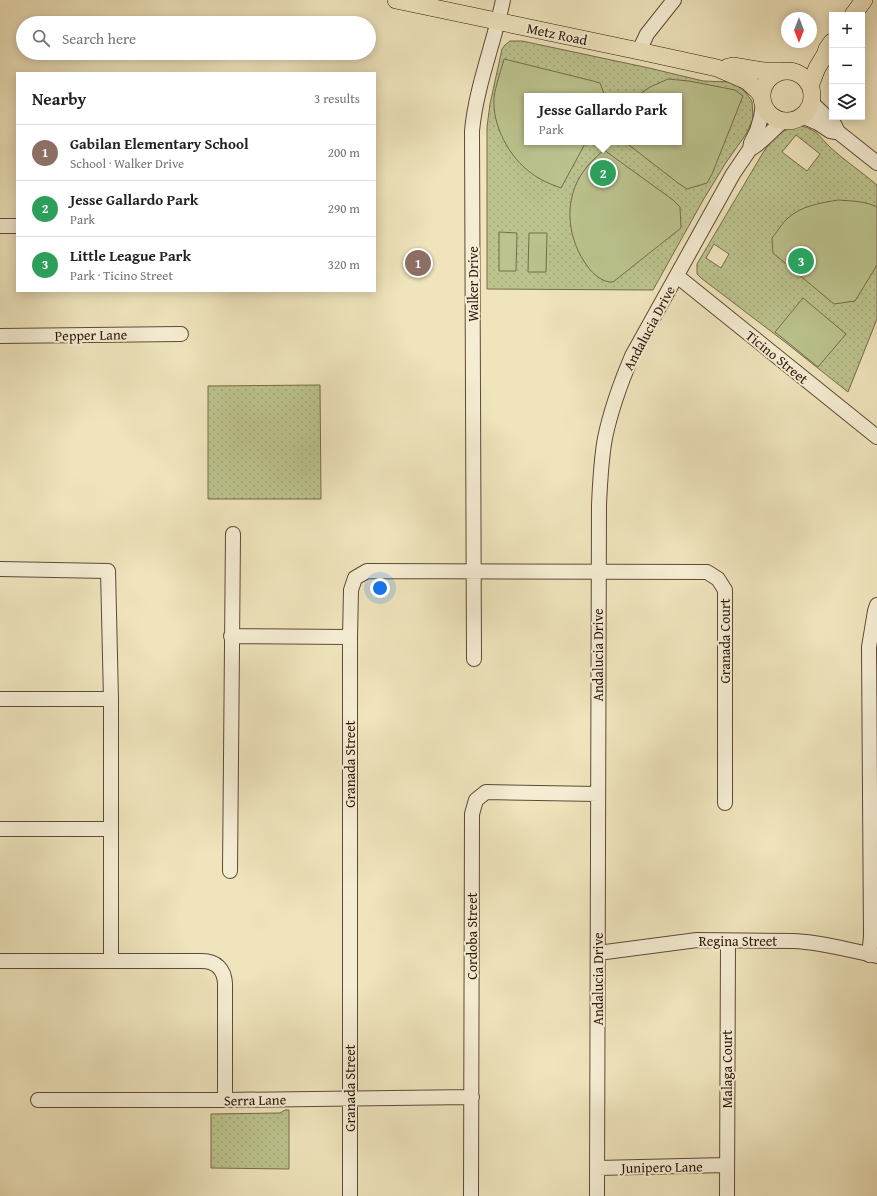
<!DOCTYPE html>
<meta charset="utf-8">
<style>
:root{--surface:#fff;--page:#f6f6f6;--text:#202124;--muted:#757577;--line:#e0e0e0;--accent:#7c3aed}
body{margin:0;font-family:"Gentium Book Plus",serif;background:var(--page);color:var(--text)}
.controls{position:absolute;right:12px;top:12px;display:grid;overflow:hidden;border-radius:0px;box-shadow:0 2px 10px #0003}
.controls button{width:36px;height:36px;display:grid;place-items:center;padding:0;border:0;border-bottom:1px solid var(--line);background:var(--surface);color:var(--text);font:20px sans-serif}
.compass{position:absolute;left:781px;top:12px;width:36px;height:36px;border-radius:50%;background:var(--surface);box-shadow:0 2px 10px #0003;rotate:180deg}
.you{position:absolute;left:380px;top:588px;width:14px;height:14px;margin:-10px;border:3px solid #fff;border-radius:50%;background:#1a73e8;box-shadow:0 0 0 6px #1a73e833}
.badge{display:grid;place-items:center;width:26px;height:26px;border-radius:50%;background:var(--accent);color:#fff;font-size:13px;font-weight:700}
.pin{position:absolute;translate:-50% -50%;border:2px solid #fff;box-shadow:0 1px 4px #0006}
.popup{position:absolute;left:524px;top:93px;width:158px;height:52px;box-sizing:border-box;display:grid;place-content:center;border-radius:0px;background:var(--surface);filter:drop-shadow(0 1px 3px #0005);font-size:13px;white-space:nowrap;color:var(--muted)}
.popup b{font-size:15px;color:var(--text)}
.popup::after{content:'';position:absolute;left:50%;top:100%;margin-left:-8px;border:8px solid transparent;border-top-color:var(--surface)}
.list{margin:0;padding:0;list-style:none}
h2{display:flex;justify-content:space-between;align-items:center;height:52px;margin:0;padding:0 16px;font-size:17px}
h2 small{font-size:13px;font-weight:400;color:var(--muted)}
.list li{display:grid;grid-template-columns:26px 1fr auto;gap:12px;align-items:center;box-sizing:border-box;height:56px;padding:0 16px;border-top:1px solid var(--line)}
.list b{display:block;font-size:15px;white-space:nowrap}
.list p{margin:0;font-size:13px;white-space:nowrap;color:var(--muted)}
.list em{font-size:13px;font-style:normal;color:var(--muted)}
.icon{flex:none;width:22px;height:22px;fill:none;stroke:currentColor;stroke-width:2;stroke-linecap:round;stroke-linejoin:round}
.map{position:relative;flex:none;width:877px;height:1196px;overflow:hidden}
.search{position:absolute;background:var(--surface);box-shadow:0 2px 10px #0003;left:16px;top:16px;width:360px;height:44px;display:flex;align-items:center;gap:10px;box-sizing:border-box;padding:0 14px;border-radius:22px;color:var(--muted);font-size:15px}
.panel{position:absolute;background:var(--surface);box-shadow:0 2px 10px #0003;left:16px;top:72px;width:360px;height:220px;border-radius:0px}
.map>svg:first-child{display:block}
</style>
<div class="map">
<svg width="877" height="1196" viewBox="0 0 877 1196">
<defs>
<pattern id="grass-dots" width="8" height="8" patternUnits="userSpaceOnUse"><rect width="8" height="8" fill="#bcc38e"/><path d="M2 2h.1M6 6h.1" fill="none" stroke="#a2a779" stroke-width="1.8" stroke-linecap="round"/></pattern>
</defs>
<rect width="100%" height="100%" fill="#efe4bc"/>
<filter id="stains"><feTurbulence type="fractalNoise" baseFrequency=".005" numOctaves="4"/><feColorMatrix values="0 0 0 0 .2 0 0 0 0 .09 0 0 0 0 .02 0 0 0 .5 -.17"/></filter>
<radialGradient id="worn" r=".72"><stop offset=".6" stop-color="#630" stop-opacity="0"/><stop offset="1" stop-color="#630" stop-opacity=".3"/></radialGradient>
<path fill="url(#grass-dots)" stroke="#746c4c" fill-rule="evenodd" d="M 510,41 L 522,41 L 649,68 L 703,81 L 731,82 L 739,87 L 746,93 L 752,101 L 753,119 L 746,134 L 725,164 L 702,202 L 653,290 L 487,289 L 487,127 L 490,104 L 502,49 L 505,45 ZM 527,96 L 679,96 L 679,142 L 527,142 Z
M 802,126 C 818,130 819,137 831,148 C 845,161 862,172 877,185 L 877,319 L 848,392 L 785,342 L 701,278 L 697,274 L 697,264 L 764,151 C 776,135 781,129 802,126 ZM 796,135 L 820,154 L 807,171 L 782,152 ZM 714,244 L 729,254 L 721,268 L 706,258 Z
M 320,385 L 321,499 L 208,499 L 208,386 Z
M 285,1110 L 289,1110 L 289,1169 L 211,1168 L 211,1114 L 280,1113 Z"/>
<path fill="#bcc38e" stroke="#746c4c" d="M 504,59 L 589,80 L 600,83 L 605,96 L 527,96 L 527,142 L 586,142 L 561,188 C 550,184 540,180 531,173 C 509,157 492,125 494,98 C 495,87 501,71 504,59 Z
M 668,79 L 689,81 L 735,90 L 743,96 L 712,174 L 707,183 L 687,189 L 678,183 L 625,142 L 679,142 L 679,96 L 637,96 L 650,87 Z
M 604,150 L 673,200 L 680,207 L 681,228 L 613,282 C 603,283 593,274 588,267 C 568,241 563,203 581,175 C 587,165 595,158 604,150 Z
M 838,200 C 851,201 865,201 877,207 L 877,265 L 855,301 L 834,304 L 773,253 L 772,238 C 777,232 782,223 788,218 C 801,206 820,203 838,200 Z
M 499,232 L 517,233 L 516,271 L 499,271 Z
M 529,233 L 547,233 L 546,272 L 528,272 Z
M 803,298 L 846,334 L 818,367 L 775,332 Z"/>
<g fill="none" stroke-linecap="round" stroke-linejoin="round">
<g stroke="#5e4a36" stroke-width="16">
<path id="minor" d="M 639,51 L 647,34 L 674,0
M 811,102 L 834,124 L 838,132 L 877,163
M 802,116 L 818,123 L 830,131 L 836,132
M 750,149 C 761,144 773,129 783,121
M 0,226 L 17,226
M 677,276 L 877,437
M 0,336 L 181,334
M 0,569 L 108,571 L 111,699 L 111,961
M 231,636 L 350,637
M 474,659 L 472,131 C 476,87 494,43 503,0
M 0,699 L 111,699
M 0,829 L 110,829
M 230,871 L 233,534
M 598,953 L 697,940 L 793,941 C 821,942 849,950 877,956
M 869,955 L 871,937 L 869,647 L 875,611 L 877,605
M 0,961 L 202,961 C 216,961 224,969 225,983 L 225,1100
M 38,1100 L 225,1100 L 472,1097
M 597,1168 L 727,1165
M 350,1196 L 350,637 L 351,590 L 355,578 L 367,571 L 707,572 L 718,579 L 725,590 L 725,803
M 471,1196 L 472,814 L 476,800 L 486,792 L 598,794
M 597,1196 L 599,505 C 600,482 601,460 605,438 C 611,409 621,382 632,356 L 733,174 L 750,149 L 751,143 L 757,131 L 761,117 L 763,104
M 727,1196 L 728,941"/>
</g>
<g stroke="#2d160a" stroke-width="18">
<path id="major" d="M 396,0 L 639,51 L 717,68 L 747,81 L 757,90 L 762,96
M 853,15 L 864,0
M 728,67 L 733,66 L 764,71 L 779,71
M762 96a25 25 0 1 1 50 0a25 25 0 1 1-50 0Z
M 810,86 L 817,68 L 825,55 L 827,49 L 832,42"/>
</g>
<use href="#minor" stroke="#f5edd3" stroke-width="14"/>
<use href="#major" stroke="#efe4bc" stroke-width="17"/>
</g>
<g text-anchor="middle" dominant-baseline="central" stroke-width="4" stroke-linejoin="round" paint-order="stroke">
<g font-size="14" fill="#2d160a" stroke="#f5edd3">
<text transform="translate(557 34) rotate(12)">Metz Road</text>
<text transform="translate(473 284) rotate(-90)">Walker Drive</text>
<text transform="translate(649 328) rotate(-62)">Andalucia Drive</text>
<text transform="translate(91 335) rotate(-1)">Pepper Lane</text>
<text transform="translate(777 357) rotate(39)">Ticino Street</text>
<text transform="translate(725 641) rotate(-90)">Granada Court</text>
<text transform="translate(598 655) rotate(-90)">Andalucia Drive</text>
<text transform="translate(350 764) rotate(-90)">Granada Street</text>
<text transform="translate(472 936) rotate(-90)">Cordoba Street</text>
<text x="738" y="941">Regina Street</text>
<text transform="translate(598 979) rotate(-90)">Andalucia Drive</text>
<text transform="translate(727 1069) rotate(-90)">Malaga Court</text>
<text transform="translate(350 1088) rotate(-90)">Granada Street</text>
<text transform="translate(255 1100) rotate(-1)">Serra Lane</text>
<text transform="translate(662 1167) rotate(-1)">Junipero Lane</text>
</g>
</g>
<rect width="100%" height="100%" filter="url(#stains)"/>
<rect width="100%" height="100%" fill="url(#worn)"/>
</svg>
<div class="controls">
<button>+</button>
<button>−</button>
<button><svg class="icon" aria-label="layers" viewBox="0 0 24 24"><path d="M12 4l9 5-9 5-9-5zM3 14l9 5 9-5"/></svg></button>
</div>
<svg class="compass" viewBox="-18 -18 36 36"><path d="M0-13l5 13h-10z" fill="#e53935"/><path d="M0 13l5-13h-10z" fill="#757577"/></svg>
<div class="you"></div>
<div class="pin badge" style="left:418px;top:263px;background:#8d6e63">1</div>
<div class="pin badge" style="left:603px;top:173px;background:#2e9e5b">2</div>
<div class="popup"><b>Jesse Gallardo Park</b>Park</div>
<div class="pin badge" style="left:801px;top:261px;background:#2e9e5b">3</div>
<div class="search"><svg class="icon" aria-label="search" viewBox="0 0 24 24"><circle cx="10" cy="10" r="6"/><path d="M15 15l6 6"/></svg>Search here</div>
<section class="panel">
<h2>Nearby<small>3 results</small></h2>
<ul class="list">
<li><span class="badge" style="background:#8d6e63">1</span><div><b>Gabilan Elementary School</b><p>School · Walker Drive</p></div><em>200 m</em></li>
<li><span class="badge" style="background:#2e9e5b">2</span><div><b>Jesse Gallardo Park</b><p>Park</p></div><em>290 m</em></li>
<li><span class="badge" style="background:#2e9e5b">3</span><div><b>Little League Park</b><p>Park · Ticino Street</p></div><em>320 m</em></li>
</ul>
</section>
</div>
